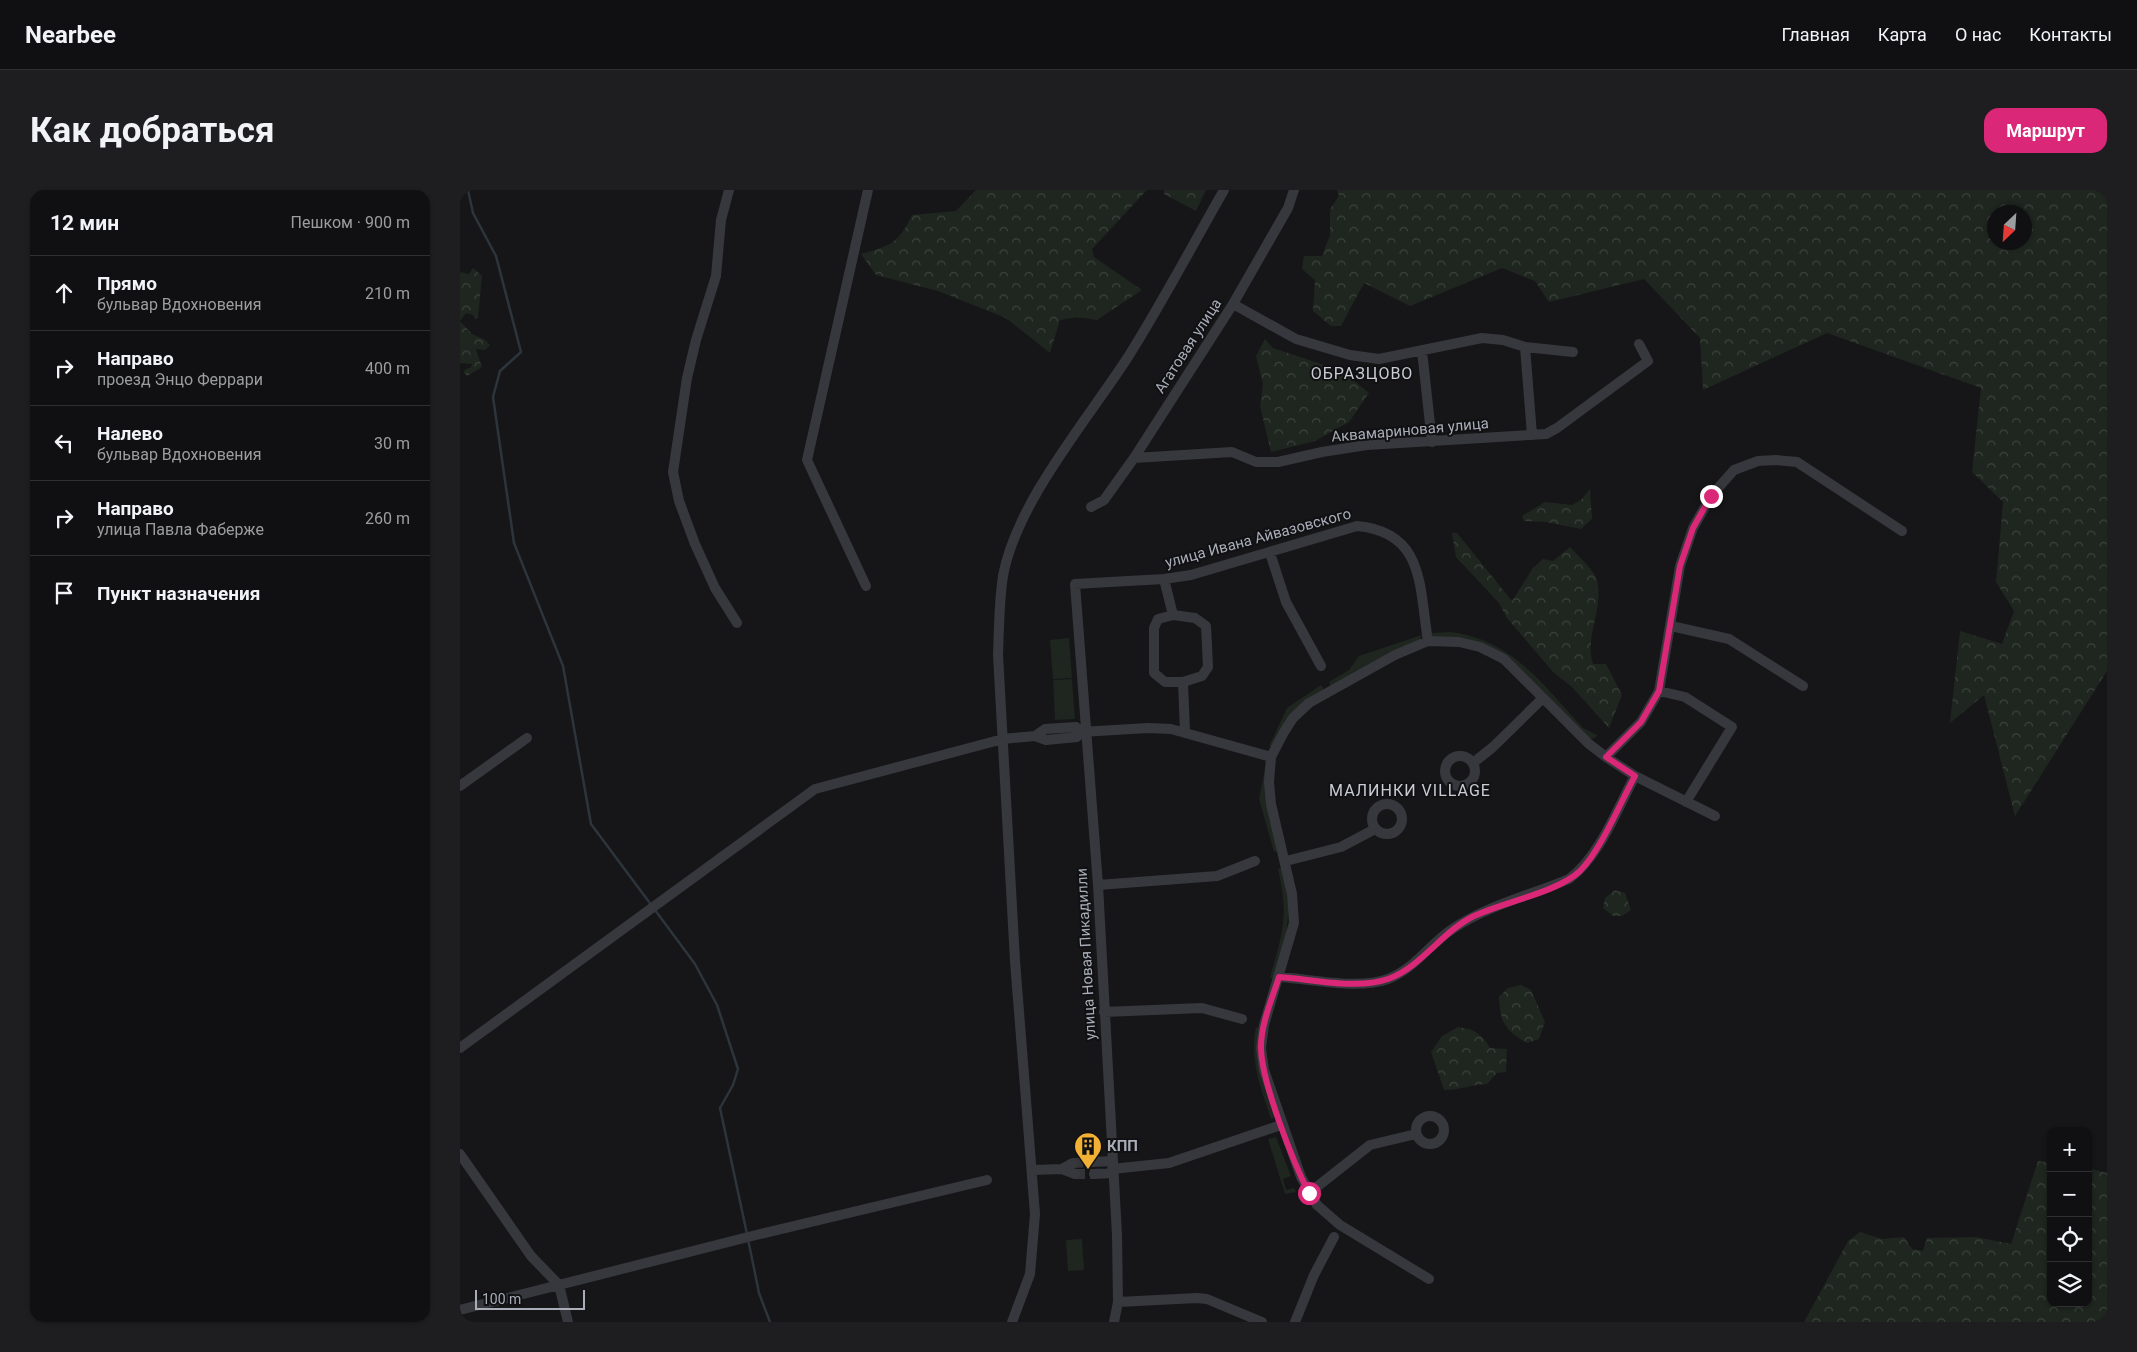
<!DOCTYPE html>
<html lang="ru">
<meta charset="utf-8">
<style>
:root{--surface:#101012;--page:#1e1e20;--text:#f1f3f6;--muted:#9c9d9f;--line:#303032;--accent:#db2777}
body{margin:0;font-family:Roboto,sans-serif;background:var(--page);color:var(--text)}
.controls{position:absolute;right:15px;bottom:15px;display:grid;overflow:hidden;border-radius:10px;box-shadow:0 1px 4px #0004}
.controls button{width:45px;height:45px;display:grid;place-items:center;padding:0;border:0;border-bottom:1px solid var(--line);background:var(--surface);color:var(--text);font:25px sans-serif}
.compass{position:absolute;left:1527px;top:15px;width:45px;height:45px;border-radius:50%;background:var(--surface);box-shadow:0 1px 4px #0004;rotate:205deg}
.scale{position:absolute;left:15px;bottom:12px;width:110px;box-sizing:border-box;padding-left:5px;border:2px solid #a8adb8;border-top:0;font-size:14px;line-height:18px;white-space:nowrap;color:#a8adb8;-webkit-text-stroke:4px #111113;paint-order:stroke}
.stop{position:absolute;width:15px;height:15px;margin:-11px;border:4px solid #db2777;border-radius:50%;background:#fff}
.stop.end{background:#db2777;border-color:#fff;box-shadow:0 1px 5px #0008}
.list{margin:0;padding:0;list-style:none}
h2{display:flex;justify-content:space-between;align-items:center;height:65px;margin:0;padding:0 20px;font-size:21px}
h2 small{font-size:16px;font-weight:400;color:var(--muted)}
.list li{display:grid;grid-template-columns:32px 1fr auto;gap:15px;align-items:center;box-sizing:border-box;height:75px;padding:0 20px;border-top:1px solid var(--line)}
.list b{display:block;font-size:19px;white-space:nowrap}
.list p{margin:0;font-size:16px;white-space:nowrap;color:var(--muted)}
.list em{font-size:16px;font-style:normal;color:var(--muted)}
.icon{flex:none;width:28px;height:28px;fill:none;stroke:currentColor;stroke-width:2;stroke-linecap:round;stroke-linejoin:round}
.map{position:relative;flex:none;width:1647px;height:1132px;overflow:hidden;border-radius:15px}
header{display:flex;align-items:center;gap:30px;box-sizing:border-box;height:70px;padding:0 25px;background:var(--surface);border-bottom:1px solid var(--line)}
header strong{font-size:24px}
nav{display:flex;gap:28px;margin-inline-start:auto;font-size:18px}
.intro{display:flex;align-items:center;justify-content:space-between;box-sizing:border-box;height:120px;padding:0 30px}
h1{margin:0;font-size:35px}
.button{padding:12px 22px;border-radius:15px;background:var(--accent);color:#fff;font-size:18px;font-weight:700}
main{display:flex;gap:30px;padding:0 30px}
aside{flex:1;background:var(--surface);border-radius:15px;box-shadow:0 1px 4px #0004}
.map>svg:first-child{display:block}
</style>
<header>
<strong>Nearbee</strong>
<nav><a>Главная</a><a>Карта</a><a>О нас</a><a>Контакты</a></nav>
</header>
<div class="intro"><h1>Как добраться</h1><a class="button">Маршрут</a></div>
<main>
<aside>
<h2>12 мин<small>Пешком · 900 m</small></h2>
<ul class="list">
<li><svg class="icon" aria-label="ahead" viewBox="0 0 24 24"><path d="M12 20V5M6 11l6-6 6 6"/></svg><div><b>Прямо</b><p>бульвар Вдохновения</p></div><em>210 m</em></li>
<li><svg class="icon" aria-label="right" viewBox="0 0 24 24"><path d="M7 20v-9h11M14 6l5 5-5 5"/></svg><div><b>Направо</b><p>проезд Энцо Феррари</p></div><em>400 m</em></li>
<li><svg class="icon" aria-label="left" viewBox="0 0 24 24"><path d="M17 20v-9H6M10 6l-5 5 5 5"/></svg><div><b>Налево</b><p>бульвар Вдохновения</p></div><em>30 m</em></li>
<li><svg class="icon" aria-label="right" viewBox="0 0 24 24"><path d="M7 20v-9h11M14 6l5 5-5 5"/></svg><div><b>Направо</b><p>улица Павла Фаберже</p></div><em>260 m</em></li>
<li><svg class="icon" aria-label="arrive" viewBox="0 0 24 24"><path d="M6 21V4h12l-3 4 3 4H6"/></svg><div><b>Пункт назначения</b></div></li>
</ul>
</aside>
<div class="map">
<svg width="1647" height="1132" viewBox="0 0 1647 1132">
<defs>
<pattern id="forest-crowns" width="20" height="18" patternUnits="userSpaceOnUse" patternTransform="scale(1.25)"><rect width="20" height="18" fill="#1e261f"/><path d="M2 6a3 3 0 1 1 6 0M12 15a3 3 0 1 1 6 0" fill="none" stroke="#3c433d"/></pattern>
</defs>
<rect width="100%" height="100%" fill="#161618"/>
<path fill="#1e261f" d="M 990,442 C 1052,449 1083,495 1123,538 L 1137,545 L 1135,548 L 1128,549 L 1051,471 L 972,446 L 971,443 Z
M 962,445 L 959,451 L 871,497 L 869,492 L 889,480 L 899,466 Z
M 609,448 L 612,488 L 593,489 L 590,450 Z
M 612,489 L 615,529 L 595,530 L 593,490 Z
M 861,495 L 864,500 L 813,558 L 809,556 L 827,518 Z
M 805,578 L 819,661 L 814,662 L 799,609 Z
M 822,678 C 834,726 827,742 814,789 L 810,788 C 823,741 829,727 818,679 Z
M 796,837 L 800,838 L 814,924 L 814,928 L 811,929 C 801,898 789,870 796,837 Z
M 816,947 L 831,986 L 823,989 L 826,1000 L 834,998 L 836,1002 L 825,1004 L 808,949 Z
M 622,1049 L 624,1080 L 608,1081 L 606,1050 Z"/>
<path fill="url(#forest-crowns)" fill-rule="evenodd" d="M 516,0 L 687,0 L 632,59 L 634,67 L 682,100 L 637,130 L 618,127 L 600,130 L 590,163 L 546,128 L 478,101 L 416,85 L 401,64 C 430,56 438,54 452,25 L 496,21 Z
M 704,0 L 746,0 L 736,21 L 704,4 Z
M 877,0 L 1647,0 L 1647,481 L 1555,626 L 1524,505 L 1490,533 L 1500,441 L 1542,454 L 1554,421 L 1536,392 L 1543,312 L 1512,282 L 1521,198 L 1367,143 L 1243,200 L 1240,148 L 1184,89 L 1089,112 L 1075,91 L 1042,78 L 950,116 L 904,93 L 881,136 L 871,136 L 853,121 L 855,90 L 842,79 L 844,66 L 862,66 L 870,45 L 870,19 L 879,6 ZM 1534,22 L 1564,22 L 1564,52 L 1534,52 Z
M 13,78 L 22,86 L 18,127 L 15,129 L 13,125 L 6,123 L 0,131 L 12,144 L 25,150 L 30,155 L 25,160 L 16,159 L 22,177 L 7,186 L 3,181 L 11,177 L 12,174 L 0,173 L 0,82 L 9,84 Z
M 805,149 L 813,158 L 882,181 L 909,203 L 889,232 L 855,251 L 811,262 L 800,216 L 803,194 L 796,166 Z
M 1130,299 L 1132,329 L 1121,339 L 1086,332 L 1064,331 L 1062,326 L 1085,312 L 1112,315 L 1121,310 Z
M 992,343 L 997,343 L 1052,411 L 1073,378 L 1083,369 L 1093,371 L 1110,357 C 1118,366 1134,380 1137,390 C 1144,419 1124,447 1133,474 L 1146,474 L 1162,505 L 1149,538 L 1112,497 L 1093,482 L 1047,428 L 1039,413 L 996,367 Z
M 1155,700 L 1165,703 L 1171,720 L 1162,726 L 1153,726 L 1143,718 L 1145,708 Z
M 1061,795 L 1071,800 L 1085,832 L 1079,849 L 1067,853 C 1045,840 1040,833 1039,807 L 1048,798 Z
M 998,837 C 1014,839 1022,844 1030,858 L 1047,859 L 1046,882 L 1037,883 L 1027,894 C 1011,895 1000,900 984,900 L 971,862 L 982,846 Z
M 1578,971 L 1591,973 L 1591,1113 L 1628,1113 L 1628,978 L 1647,983 L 1647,1132 L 1344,1132 L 1388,1051 L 1400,1042 L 1422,1049 L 1444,1047 L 1452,1059 L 1463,1061 L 1467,1048 L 1516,1047 L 1551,1054 Z"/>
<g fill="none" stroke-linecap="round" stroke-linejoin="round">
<path stroke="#2c353c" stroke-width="2.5" d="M 8,0 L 13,23 L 36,66 L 61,162 L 40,181 L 33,207 L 54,353 L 103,476 L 131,634 L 192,716
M 195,720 L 235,774 L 257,815 L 278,879 L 273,895 L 260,918 L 287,1044
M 288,1049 L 299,1103 L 310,1132"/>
<path stroke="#333438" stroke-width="10" stroke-dasharray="10 5" stroke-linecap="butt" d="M 613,973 L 633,972
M 615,984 L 634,984"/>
<path stroke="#37383d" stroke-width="10" d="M 269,0 L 261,30 L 256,86 L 236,150 L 227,188 L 213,282 L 219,311 L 235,354 L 255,398 L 277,433
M 773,114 L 836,149 L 890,165 L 919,169 L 1022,148 L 1043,150 L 1065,157 L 1113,162
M 1065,157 L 1072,245
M 962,161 L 972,252
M 674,268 L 772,262 L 796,272 L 818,272 L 862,262 L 907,255 L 1086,244 L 1097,238 L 1188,171 L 1179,154
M 631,317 L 644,310 L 674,268 L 773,114 L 828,18 L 834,0
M 810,363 L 826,412 L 861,476
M 704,389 L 713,425 L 698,429 L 694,438 L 694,483 L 705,492 L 723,492 L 725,543
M 406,396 L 347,270 L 408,0
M 713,425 L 735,428 L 746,436 L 748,477 L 742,486 L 723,492
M 1211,436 L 1269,449 L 1343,496
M 1199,501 L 1225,507 L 1272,537 L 1226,612
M 616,537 L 621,542 L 617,547 L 586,550 L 575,546 L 585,539 Z
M 621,542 L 688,538 L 711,539 L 811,567
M985 581a15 15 0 1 1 30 0a15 15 0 1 1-30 0Z
M 1146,567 L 1181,532 L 1199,501 L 1220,376 L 1233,338 L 1251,306 L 1274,280 L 1298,271 L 1316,270 L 1337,272 L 1442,341
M 1013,573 L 1033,557 L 1083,508
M 0,596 L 67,548
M912 629a15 15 0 1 1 30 0a15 15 0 1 1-30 0Z
M 826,671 L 881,657 L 915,639
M 638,695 L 757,686 L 795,671
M 819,787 C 851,789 898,800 928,789 C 956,778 970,753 994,738 C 1029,715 1071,705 1109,689 C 1140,666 1157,619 1175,586
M 644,822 L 742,818 L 782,829
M 0,858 L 355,599 L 543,549 L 575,546
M956 940a14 14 0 1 1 28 0a14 14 0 1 1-28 0Z
M 0,964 L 71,1066 L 99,1095 L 108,1132
M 633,972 L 652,971
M 613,973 L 602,979 L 615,984
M 652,979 L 709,973 L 821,935
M 573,980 L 602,979
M 634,984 L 653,983
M 849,1003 L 910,955 L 956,944
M 969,1089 L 880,1035 L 857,1015 L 841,987 L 804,880 L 801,858 L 804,835 L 834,733 L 832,704 L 811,614 L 809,592 L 811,567 L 824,542 L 833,528 L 849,513 L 935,465 L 968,451 L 999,452 L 1020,457 L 1044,469 L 1129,554 L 1146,567 L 1175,586 L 1255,626
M 658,1112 L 737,1108 L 747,1109 L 802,1132
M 0,1120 L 300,1044 L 527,990
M 552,1132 L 570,1084 L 575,1024 L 555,771 L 538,465 C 539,438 539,412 543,386 C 556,313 628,229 668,167 C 702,113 732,56 764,0
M 654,1132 L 658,1112 L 657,1045 L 638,695 L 615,394 L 704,389 L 731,385 L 897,336 C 965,342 959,397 968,451
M 835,1132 L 854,1085 L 874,1047"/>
</g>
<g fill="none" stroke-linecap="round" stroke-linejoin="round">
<path stroke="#db2777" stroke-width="6" d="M 849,1003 C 833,972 801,891 801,857 C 801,834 812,809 819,787 C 851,789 897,800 928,789 C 961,777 981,743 1012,727 C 1042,712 1097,703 1120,681 C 1141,660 1160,613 1175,586 L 1146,567 L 1181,532 L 1199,501 L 1220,376 L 1233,338 L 1251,306"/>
</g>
<defs>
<g id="building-pin" transform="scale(1.4375)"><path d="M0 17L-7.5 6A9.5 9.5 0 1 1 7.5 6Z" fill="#f2b134" stroke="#111113"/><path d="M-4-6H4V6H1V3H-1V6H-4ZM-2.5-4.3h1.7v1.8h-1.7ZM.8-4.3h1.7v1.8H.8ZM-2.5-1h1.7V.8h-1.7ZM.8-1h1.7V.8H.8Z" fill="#111"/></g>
</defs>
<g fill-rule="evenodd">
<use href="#building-pin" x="628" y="956"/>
</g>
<g text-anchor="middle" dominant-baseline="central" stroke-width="4" stroke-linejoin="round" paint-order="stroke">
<g font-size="15" fill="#a8adb8" stroke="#111113">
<text transform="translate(728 156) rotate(-57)">Агатовая улица</text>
<text transform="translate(950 240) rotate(-5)">Аквамариновая улица</text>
<text transform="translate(798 348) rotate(-15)">улица Ивана Айвазовского</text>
<text transform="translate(626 764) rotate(-93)">улица Новая Пикадилли</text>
</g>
<g font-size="15" font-weight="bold" fill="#a8adb8" stroke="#111113" text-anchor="start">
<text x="647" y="956">КПП</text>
</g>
<g font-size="16" letter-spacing="1" fill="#c9ccd4" stroke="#111113">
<text x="902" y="183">ОБРАЗЦОВО</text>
<text x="950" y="600">МАЛИНКИ VILLAGE</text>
</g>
</g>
</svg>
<div class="controls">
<button>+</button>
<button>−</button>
<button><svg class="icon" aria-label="locate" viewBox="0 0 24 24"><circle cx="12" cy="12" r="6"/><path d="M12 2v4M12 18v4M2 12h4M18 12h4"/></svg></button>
<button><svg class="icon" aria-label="layers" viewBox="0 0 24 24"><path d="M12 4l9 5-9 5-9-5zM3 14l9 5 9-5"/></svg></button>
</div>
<svg class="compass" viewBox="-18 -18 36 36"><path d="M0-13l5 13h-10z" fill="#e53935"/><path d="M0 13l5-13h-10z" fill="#9c9d9f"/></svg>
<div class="scale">100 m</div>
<div class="stop" style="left:849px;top:1003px"></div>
<div class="stop end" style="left:1251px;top:306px"></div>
</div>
</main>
